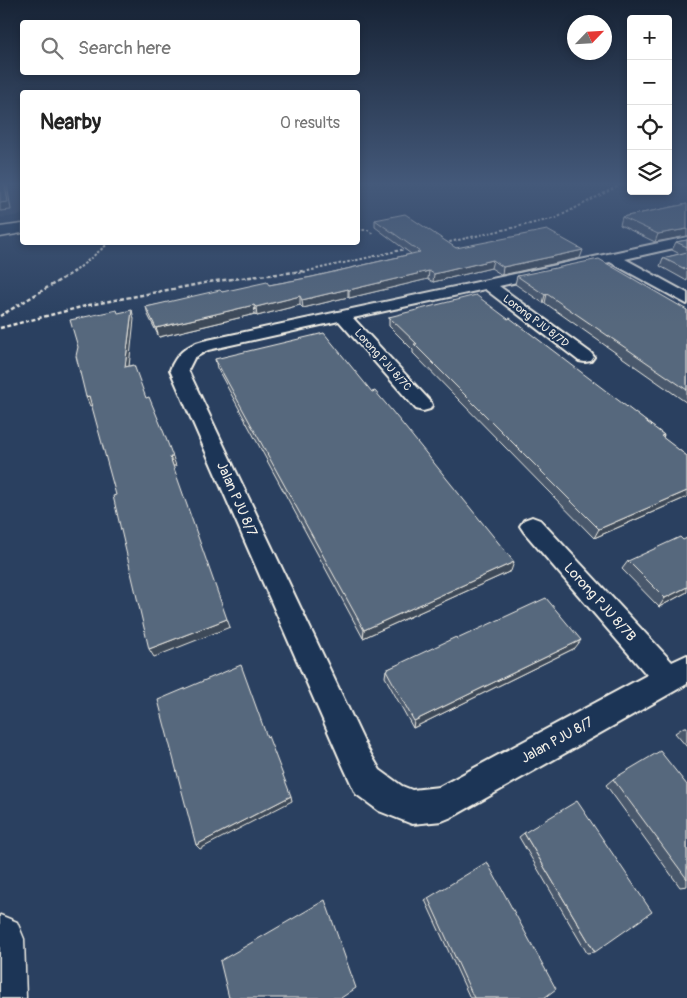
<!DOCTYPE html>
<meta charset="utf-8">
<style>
:root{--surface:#fff;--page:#f6f6f6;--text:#222;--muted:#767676;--line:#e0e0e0}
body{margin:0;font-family:Pangolin,sans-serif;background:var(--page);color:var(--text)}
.controls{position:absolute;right:15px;top:15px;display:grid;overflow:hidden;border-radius:5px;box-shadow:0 2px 8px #0003}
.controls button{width:45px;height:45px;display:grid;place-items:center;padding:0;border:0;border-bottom:1px solid var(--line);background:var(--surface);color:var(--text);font:25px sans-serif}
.compass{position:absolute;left:567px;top:15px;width:45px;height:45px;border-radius:50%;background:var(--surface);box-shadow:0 2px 8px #0003;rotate:65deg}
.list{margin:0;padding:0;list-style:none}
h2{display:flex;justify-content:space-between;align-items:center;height:65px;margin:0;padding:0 20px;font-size:21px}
h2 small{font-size:16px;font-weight:400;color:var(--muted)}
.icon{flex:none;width:28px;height:28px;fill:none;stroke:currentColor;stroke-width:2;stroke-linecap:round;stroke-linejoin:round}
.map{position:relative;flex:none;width:687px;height:998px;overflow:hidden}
.search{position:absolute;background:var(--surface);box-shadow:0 2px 8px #0003;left:20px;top:20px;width:340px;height:55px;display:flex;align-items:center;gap:12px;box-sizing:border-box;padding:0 18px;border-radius:5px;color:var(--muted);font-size:19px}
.panel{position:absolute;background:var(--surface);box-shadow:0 2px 8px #0003;left:20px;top:90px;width:340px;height:155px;border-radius:5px}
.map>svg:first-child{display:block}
</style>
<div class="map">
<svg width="687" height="998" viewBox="0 0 687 998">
<rect width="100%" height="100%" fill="#2a4060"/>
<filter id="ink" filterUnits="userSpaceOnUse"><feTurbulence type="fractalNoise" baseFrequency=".02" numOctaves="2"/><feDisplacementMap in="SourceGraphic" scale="10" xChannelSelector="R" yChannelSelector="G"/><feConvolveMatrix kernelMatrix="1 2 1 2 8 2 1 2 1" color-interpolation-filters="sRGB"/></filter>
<g filter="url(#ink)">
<path fill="#374c69" d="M 0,184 L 22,184 L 22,215 L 0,218 Z"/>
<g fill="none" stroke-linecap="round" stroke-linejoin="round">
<g stroke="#f4f1e8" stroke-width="4">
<path id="minor" d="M 687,237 L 687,245 L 625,259 L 687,293 L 687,304 L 610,262 L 499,286 L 591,353 L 594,357 L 591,361 L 585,362 L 579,361 L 485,289 L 353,318 L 430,401 L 432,405 L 430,409 L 423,411 L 416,409 L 339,321 L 208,350 L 194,358 L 188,370 L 366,746 L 380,770 L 402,786 L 412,790 L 439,787 L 647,675 L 524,532 L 520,526 L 524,520 L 532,517 L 540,520 L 672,662 L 687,655 L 687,684 L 454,816 L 442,821 L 412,824 L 379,811 L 356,794 L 344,768 L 170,370 C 176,354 187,345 203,341 Z"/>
</g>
<g stroke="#f4f1e8" stroke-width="3">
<path id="tertiary" d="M 22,224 L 22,233 L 0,237 L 0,227 Z"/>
</g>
<g stroke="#f4f1e8" stroke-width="3">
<path id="motorway" d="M 0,915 L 17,922 L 24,939 L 26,998 L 0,998 Z"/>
</g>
<path stroke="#f4f1e8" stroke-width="2" stroke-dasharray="2.5 2" stroke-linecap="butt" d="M 358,230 L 368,230 L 373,234
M 445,243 L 556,218 L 622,184
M 73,273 L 110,242
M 299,273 L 406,249"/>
<path stroke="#f4f1e8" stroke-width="2.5" stroke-dasharray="4 2.5" stroke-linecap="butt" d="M 0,316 L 75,271
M 0,328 L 89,305 L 215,281 L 304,271"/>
<use href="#minor" fill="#1d3557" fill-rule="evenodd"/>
<use href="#tertiary" fill="#1d3557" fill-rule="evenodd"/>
<use href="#motorway" fill="#1d3557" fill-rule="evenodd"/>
</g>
<path fill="#4a596c" stroke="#f4f1e8" d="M 687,204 L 655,242 L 620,225 L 622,217 Z
M 375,220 L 456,248 L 580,258 L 502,275 L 491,268 L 433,282 L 428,279 L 349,298 L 348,297 L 303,308 L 300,305 L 257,316 L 255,314 L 159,337 L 148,315 L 146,307 L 222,292 L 269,285 L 312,277 L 411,254 L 375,227 Z
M 687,240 L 687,281 L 660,266 L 663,258 L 680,254 L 672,250 L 676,242 Z
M 517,276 L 687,310 L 687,403 L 545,303 L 543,303 L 515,284 Z
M 389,317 L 508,319 L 664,435 L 663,438 L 687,456 L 687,497 L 594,538 L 413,353 L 413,350 L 389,326 Z
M 215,359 L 511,571 L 363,638 L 217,368 Z
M 628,561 L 687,592 L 659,607 L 622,569 Z
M 457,639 L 575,648 L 413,728 L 385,677 L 386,670 Z
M 684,727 L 687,727 L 687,747 L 675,733 Z
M 613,779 L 687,785 L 687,886 L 680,887 L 606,785 Z
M 524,833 L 595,952 L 587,953 L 519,837 Z
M 428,898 L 544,998 L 470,998 L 425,900 Z"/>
<path fill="#3c4858" stroke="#f4f1e8" d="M 5,184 L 7,184 L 11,210 L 0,211 L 0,203 Z
M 687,229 L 687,236 L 655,242 L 658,234 Z
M 583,250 L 580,258 L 502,275 L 503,267 Z
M 493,260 L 491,268 L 433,282 L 434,274 Z
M 429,271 L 428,279 L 349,298 L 349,290 Z
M 348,289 L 348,297 L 303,308 L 302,300 Z
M 547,294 L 545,303 L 543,303 L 545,295 Z
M 300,296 L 300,305 L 257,316 L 256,307 Z
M 254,305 L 255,314 L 159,337 L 156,328 Z
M 132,310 L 134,319 L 128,376 L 125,367 Z
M 89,396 L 93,405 L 90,406 L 86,397 Z
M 170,457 L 173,457 L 176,466 L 173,466 Z
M 687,491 L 687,497 L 594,538 L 599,529 Z
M 514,562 L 511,571 L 363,638 L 364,630 Z
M 687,587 L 687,592 L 659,607 L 665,598 Z
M 227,619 L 230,627 L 154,657 L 149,649 Z
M 581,640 L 575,648 L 413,728 L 414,721 Z
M 291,796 L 292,801 L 200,849 L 196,845 Z"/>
<path fill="#56677d" stroke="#f4f1e8" d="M 0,184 L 5,184 L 8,202 L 0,203 Z
M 687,204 L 687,229 L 658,234 L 622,217 Z
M 405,214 L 456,248 L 547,230 L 583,250 L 503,267 L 493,260 L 434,274 L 429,271 L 349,290 L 348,289 L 302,300 L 300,296 L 256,307 L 254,305 L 156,328 L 146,307 L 220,290 L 222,292 L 267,282 L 269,285 L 312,277 L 420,252 L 375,220 Z
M 687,240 L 687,247 L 676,242 Z
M 687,252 L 687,270 L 663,258 Z
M 599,259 L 687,310 L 687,390 L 547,294 L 545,295 L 517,276 Z
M 476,295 L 508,319 L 510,318 L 664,435 L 661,436 L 687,456 L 687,491 L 599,529 L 414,344 L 417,344 L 389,317 Z
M 117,310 L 118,313 L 132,310 L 125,367 L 134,365 L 146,398 L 149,397 L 164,433 L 173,457 L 170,457 L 227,619 L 149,649 L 113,496 L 116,495 L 89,396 L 86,397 L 76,356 L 78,347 L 70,320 Z
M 324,333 L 372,392 L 375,391 L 392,411 L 514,562 L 364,630 L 215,359 Z
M 680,537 L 683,540 L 687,538 L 687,587 L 665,598 L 628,561 Z
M 546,598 L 581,640 L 414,721 L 386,670 L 456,637 L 457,639 Z
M 241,665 L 267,737 L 268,736 L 291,796 L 196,845 L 158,700 Z
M 660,751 L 687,785 L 687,879 L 613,779 Z
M 577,801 L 652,912 L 595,952 L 524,833 Z
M 487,862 L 556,989 L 544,998 L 474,998 L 428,898 Z
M 325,900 L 356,988 L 341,998 L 229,998 L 220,961 Z"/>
</g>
<linearGradient id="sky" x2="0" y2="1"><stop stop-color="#172335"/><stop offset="0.57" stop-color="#44597a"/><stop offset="1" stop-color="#44597a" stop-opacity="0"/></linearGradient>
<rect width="687" height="323" fill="url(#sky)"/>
<g text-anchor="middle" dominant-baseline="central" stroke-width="4" stroke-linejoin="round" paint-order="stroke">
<g font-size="11" fill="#f4f1e8" stroke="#1d3557">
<text transform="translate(536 321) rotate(37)">Lorong PJU 8/7D</text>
<text transform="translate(383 360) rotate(48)">Lorong PJU 8/7C</text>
</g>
<g font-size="14" fill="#f4f1e8" stroke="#1d3557">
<text transform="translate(237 499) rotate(66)">Jalan PJU 8/7</text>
<text transform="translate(600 602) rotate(48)">Lorong PJU 8/7B</text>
<text transform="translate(557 740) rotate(-29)">Jalan PJU 8/7</text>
</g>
</g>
</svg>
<div class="controls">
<button>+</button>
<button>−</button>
<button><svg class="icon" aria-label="locate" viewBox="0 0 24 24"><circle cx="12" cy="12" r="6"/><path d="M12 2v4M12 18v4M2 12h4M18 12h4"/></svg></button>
<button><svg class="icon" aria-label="layers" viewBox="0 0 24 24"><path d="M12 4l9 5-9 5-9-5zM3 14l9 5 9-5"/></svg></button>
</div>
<svg class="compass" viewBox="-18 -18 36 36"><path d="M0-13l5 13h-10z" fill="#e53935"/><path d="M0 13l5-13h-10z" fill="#767676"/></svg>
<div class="search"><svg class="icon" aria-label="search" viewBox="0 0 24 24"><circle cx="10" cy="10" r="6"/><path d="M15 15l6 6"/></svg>Search here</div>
<section class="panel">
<h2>Nearby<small>0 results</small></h2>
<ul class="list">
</ul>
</section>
</div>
